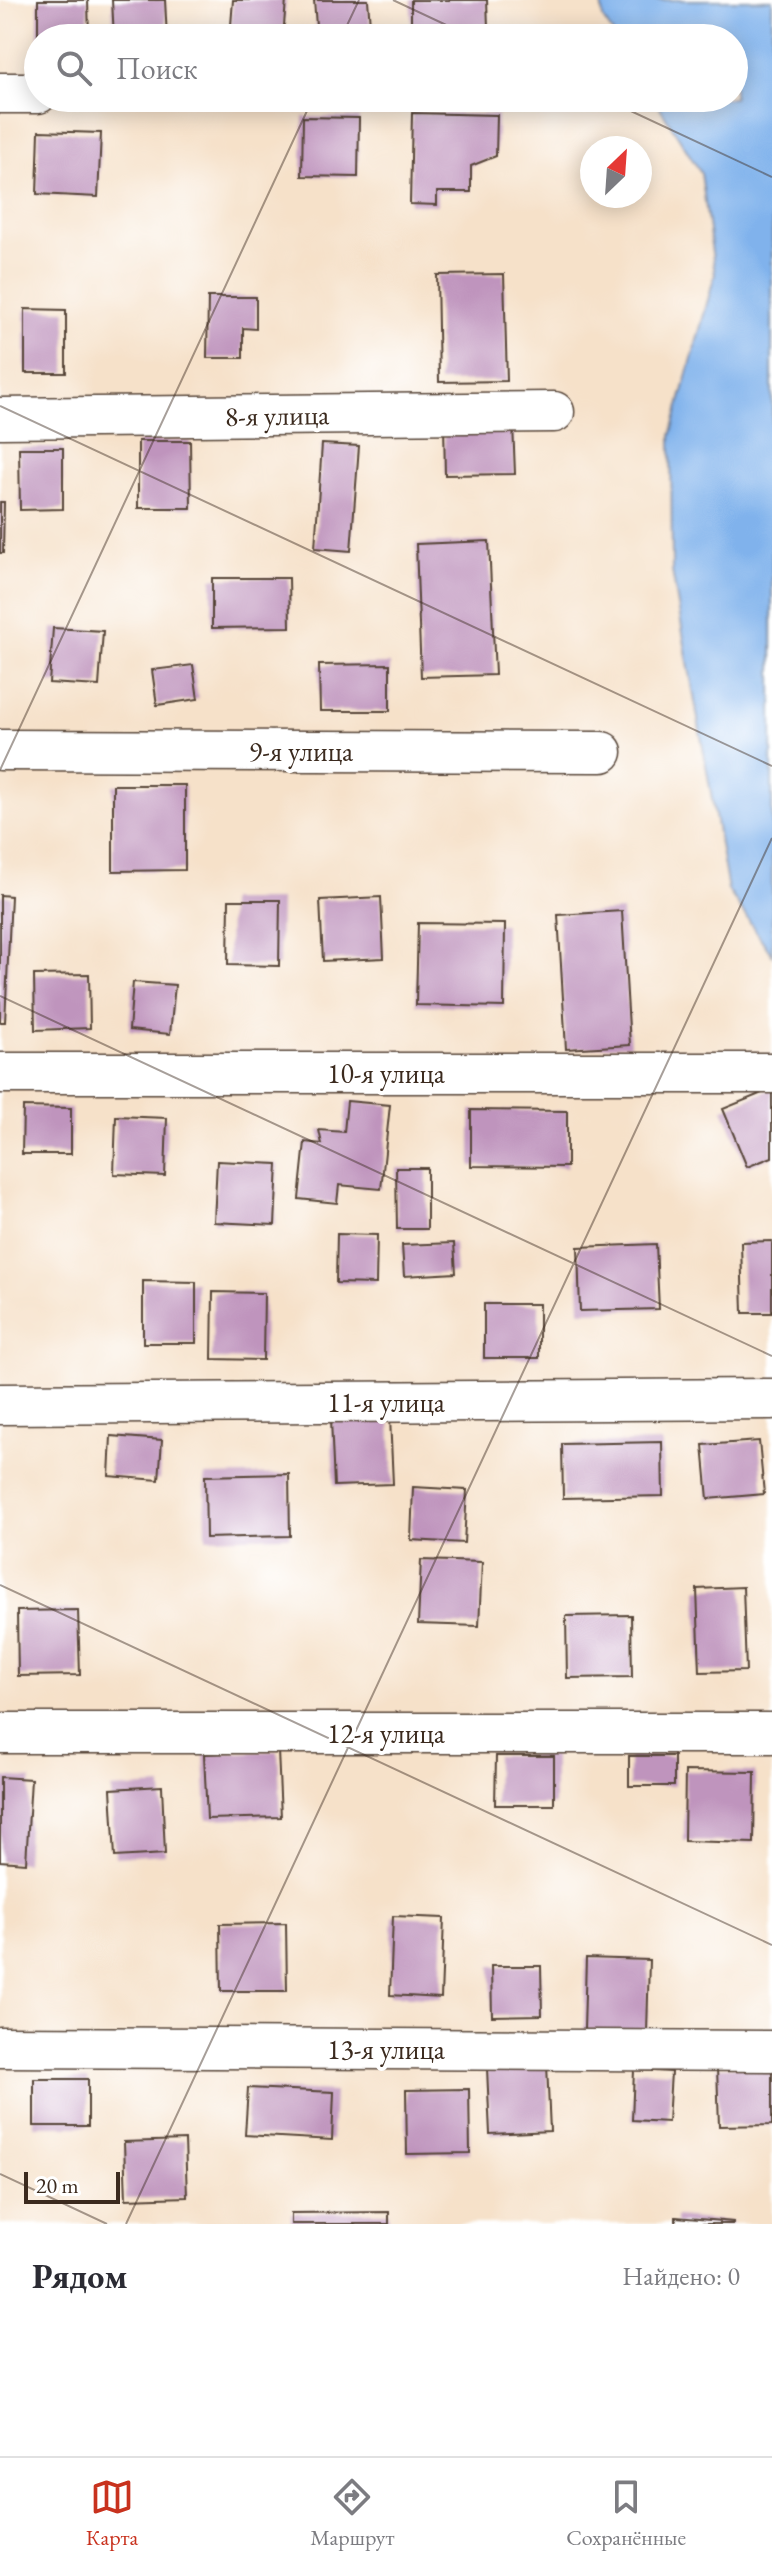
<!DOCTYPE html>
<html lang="ru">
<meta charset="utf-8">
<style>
:root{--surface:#fff;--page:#f2f2f3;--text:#2b2b33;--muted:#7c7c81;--line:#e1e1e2;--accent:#c8321e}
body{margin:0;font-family:"EB Garamond",serif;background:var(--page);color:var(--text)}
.compass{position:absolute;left:580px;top:136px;width:72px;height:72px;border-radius:50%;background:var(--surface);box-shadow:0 4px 20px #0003;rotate:25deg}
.scale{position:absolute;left:24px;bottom:20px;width:96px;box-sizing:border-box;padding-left:8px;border:4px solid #3b2a1e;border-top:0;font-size:22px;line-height:28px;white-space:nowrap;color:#3b2a1e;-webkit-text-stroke:6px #fff;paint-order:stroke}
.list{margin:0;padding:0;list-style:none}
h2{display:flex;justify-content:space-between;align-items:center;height:104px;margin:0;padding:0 32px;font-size:34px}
h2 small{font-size:26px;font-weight:400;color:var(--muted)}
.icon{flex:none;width:44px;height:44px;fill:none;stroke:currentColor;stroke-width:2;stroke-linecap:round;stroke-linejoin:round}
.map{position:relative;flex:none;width:772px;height:2224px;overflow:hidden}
.search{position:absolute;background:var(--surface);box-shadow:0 4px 20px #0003;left:24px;right:24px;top:24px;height:88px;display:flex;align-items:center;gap:20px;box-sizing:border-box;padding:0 28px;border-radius:44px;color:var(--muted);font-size:30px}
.sheet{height:232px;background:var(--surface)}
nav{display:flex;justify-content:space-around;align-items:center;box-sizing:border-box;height:112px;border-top:2px solid var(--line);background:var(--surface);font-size:22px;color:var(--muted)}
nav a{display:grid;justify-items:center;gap:4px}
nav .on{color:var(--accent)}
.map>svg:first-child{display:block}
</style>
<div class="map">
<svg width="772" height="2224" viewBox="0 0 772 2224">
<rect width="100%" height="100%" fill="#fff"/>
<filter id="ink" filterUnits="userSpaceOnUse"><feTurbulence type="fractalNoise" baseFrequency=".0125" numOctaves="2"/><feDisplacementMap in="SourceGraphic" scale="16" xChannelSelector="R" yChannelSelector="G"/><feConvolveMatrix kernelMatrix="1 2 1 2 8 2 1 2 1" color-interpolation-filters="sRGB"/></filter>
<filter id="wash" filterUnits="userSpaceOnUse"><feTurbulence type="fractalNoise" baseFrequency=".006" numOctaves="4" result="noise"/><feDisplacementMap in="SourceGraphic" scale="32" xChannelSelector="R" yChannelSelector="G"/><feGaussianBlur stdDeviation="1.8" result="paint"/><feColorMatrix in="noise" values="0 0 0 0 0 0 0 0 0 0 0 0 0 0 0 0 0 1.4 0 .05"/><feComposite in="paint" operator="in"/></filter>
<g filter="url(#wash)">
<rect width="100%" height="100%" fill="#f6e1c9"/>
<path fill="#80b2ec" stroke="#5e6e85" stroke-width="2" d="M 601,0 L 772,0 L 772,955 L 728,890 L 672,571 L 671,436 L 715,274 L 701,173 L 654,98 L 734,98 L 734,38 L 616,38 L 603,19 Z"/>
<g id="blocks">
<path fill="#bf94bd" d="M 38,0 L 88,0 L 89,38 L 38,38 Z
M 112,0 L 165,0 L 167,38 L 114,38 Z
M 233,0 L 286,0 L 283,38 L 230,38 Z
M 314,0 L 368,0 L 371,38 L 317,38 Z
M 411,0 L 487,0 L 488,28 L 411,29 Z
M 412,113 L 497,115 L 496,156 L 471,166 L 471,192 L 437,192 L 437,205 L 410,204 Z
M 303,117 L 359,118 L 358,177 L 302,176 Z
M 39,131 L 101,133 L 98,197 L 37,194 Z
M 504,274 L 507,381 L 439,382 L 437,275 Z
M 208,297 L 256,297 L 256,329 L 243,328 L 243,358 L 207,358 Z
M 25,309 L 66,310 L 66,373 L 25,373 Z
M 513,423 L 515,474 L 445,475 L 444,424 Z
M 138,441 L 190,441 L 191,508 L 138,508 Z
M 322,444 L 359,446 L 351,551 L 315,548 Z
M 19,448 L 63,448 L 63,509 L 20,510 Z
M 0,502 L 4,502 L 3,553 L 0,553 Z
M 489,541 L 495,675 L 421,677 L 416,544 Z
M 212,578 L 289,578 L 290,627 L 212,628 Z
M 53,628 L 103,631 L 99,686 L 49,683 Z
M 390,664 L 390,711 L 320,711 L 319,665 Z
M 193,665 L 198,699 L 157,705 L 152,670 Z
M 113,785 L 185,785 L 185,870 L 113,871 Z
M 0,895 L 11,896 L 5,1022 L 0,1022 Z
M 381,897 L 384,958 L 323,961 L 320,900 Z
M 229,900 L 280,900 L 279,966 L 228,965 Z
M 622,911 L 630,1045 L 566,1049 L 558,915 Z
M 418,923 L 505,924 L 504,1007 L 416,1005 Z
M 89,974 L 90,1028 L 35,1030 L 34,975 Z
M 133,982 L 175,985 L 170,1034 L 129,1030 Z
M 772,1089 L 772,1157 L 747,1167 L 723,1109 Z
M 347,1101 L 390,1105 L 381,1189 L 339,1185 L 337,1203 L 299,1199 L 305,1142 L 322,1144 L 319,1130 L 344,1132 Z
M 23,1107 L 71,1108 L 71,1154 L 22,1154 Z
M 471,1110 L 567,1111 L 567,1167 L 471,1166 Z
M 116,1116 L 167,1118 L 165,1176 L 114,1174 Z
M 217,1161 L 278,1164 L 275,1225 L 214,1222 Z
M 396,1168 L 427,1168 L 427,1229 L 397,1229 Z
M 337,1234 L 377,1235 L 376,1284 L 336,1283 Z
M 772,1241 L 772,1313 L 743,1313 L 741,1242 Z
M 454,1243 L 456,1273 L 404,1276 L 402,1245 Z
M 656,1244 L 659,1309 L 580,1311 L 578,1247 Z
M 143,1281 L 196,1282 L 196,1343 L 143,1343 Z
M 213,1292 L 264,1293 L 263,1360 L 212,1359 Z
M 484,1304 L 539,1304 L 539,1358 L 484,1358 Z
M 390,1417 L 393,1484 L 334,1486 L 331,1419 Z
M 111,1436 L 162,1440 L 159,1480 L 109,1476 Z
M 759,1441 L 764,1494 L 708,1499 L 703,1445 Z
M 662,1442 L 663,1496 L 563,1498 L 562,1444 Z
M 289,1474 L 290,1536 L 206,1538 L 205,1476 Z
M 413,1487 L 467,1490 L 464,1543 L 411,1540 Z
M 421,1560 L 482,1562 L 479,1626 L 418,1624 Z
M 743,1587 L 746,1671 L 700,1672 L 697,1589 Z
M 78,1610 L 80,1675 L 18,1676 L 17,1611 Z
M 631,1615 L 632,1677 L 567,1678 L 566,1616 Z
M 278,1751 L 281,1817 L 207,1819 L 204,1754 Z
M 496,1756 L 554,1756 L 554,1805 L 495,1805 Z
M 629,1756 L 674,1756 L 674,1786 L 629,1786 Z
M 685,1771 L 755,1772 L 754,1843 L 684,1841 Z
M 0,1777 L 31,1779 L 26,1863 L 0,1861 Z
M 162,1786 L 165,1854 L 115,1857 L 111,1789 Z
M 393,1916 L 444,1918 L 441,1998 L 390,1995 Z
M 286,1923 L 287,1991 L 221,1991 L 220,1924 Z
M 586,1958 L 649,1960 L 647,2032 L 584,2030 Z
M 491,1966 L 541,1966 L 542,2015 L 492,2016 Z
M 547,2065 L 550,2131 L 490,2134 L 487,2068 Z
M 772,2065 L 772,2125 L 719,2126 L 717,2067 Z
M 634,2070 L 671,2072 L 668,2122 L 632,2120 Z
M 34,2079 L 88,2079 L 88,2126 L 34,2126 Z
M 248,2088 L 334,2092 L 332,2140 L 245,2135 Z
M 469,2089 L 470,2153 L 407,2154 L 406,2090 Z
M 185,2140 L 187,2197 L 126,2199 L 124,2142 Z
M 389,2212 L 389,2224 L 291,2224 L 291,2213 Z
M 676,2217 L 733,2222 L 733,2224 L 676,2224 Z"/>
</g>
</g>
<g filter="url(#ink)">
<use href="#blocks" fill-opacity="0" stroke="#574538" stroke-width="2"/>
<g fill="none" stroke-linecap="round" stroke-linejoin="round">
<g stroke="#574538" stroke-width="43">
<path id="minor" d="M 0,93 L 38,93
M 0,418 L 554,412
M 0,750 L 602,752
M 0,1073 L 772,1073
M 0,1404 L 772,1399
M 0,1733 L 772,1733
M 0,2047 L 772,2051"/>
</g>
<use href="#minor" stroke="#fff" stroke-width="40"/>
</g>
</g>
<path fill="none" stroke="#3b2a1e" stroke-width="2" stroke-opacity="0.45" d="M 393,0 L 474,38M 341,38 L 359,0M 603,98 L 772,177M 0,406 L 772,766M 0,770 L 313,98M 0,996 L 772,1356M 0,1585 L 772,1945M 0,2174 L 107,2224M 126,2224 L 772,838"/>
<g text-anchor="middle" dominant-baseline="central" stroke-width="8" stroke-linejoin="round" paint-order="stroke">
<g font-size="28" fill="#3b2a1e" stroke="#fff">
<text transform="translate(277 415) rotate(-1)">8-я улица</text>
<text x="301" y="751">9-я улица</text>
<text x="386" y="1073">10-я улица</text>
<text x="386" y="1402">11-я улица</text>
<text x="386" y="1733">12-я улица</text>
<text x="386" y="2049">13-я улица</text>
</g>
</g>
</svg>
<svg class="compass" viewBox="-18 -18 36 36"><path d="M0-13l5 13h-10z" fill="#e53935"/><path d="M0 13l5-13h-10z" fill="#7c7c81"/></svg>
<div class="scale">20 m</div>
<div class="search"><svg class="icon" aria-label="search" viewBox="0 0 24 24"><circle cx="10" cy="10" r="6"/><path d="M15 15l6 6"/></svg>Поиск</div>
</div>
<section class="sheet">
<h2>Рядом<small>Найдено: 0</small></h2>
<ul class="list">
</ul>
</section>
<nav>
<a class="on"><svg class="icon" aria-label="map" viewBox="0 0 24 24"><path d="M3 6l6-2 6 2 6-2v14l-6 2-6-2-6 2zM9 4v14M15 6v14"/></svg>Карта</a>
<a><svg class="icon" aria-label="directions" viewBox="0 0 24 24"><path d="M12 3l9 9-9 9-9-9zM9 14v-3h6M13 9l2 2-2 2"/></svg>Маршрут</a>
<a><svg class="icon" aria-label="saved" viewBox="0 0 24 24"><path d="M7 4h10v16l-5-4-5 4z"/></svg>Сохранённые</a>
</nav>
